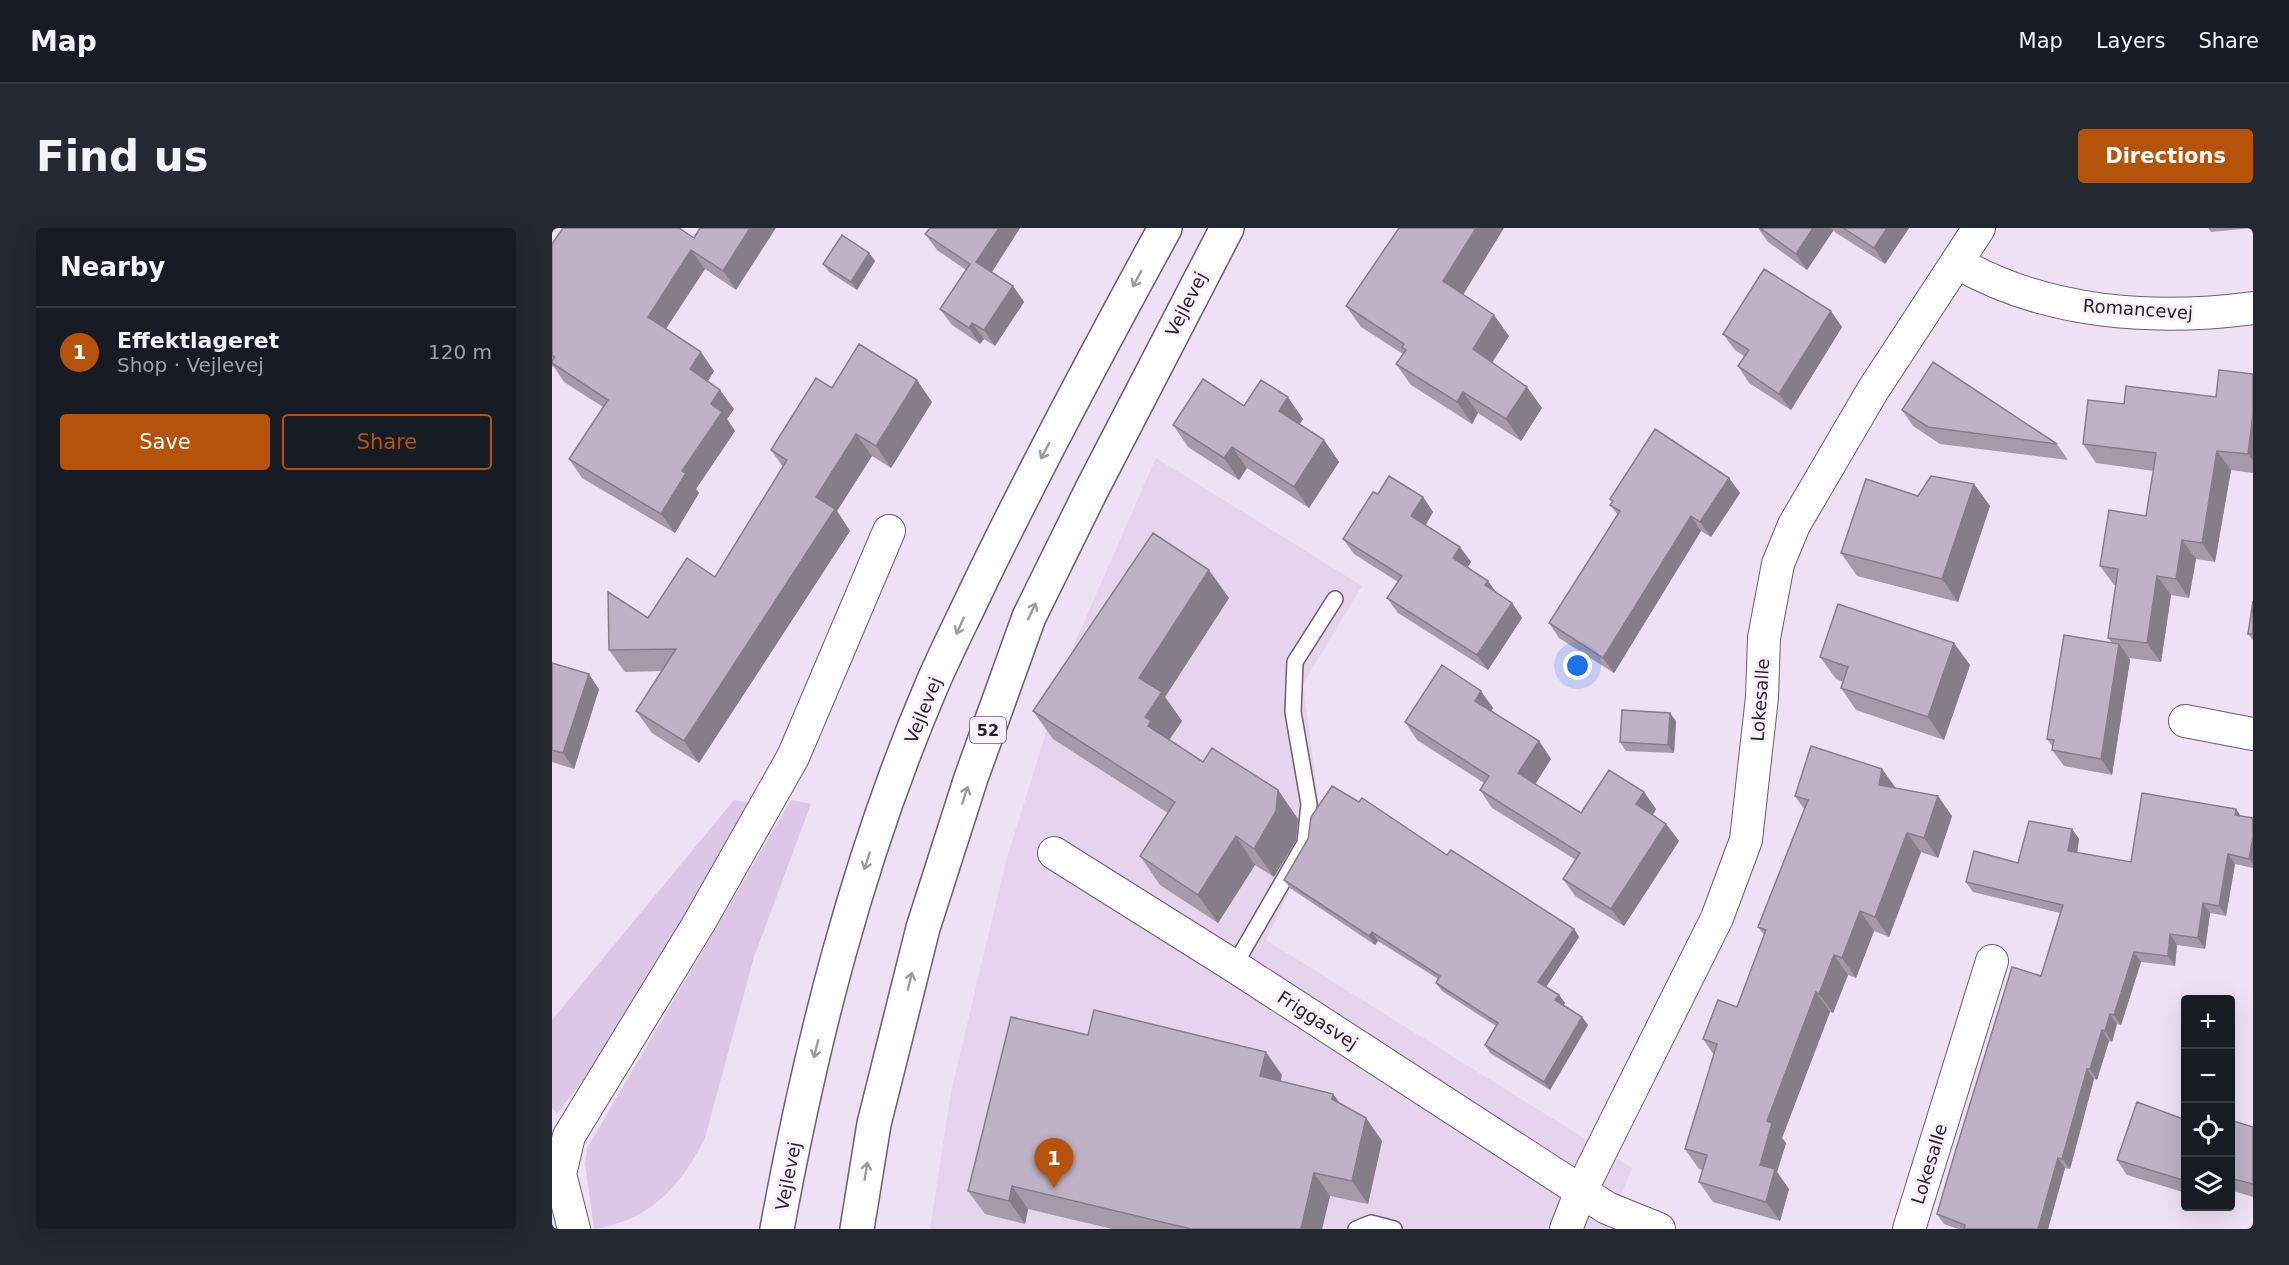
<!DOCTYPE html>
<meta charset="utf-8">
<style>
:root{--surface:#171b24;--page:#242831;--text:#f1f3f6;--muted:#9ea1a6;--line:#363941;--accent:#b45309}
body{margin:0;font-family:"DejaVu Sans",sans-serif;background:var(--page);color:var(--text)}
.controls{position:absolute;right:18px;bottom:18px;display:grid;overflow:hidden;border-radius:6px;box-shadow:0 6px 24px #0002}
.controls button{width:54px;height:54px;display:grid;place-items:center;padding:0;border:0;border-bottom:2px solid var(--line);background:var(--surface);color:var(--text);font:30px sans-serif}
.you{position:absolute;left:1026px;top:438px;width:21px;height:21px;margin:-15px;border:4px solid #fff;border-radius:50%;background:#1a73e8;box-shadow:0 0 0 9px #1a73e833}
.badge{display:grid;place-items:center;width:39px;height:39px;border-radius:50%;background:var(--accent);color:#fff;font-size:20px;font-weight:700}
.pin{position:absolute;translate:-50% -50px;filter:drop-shadow(0 2px 3px #0008)}
.pin::after{content:'';position:absolute;top:32px;width:21px;height:18px;background:inherit;clip-path:polygon(0 0,100% 0,50% 100%)}
.list{margin:0;padding:0;list-style:none}
h2{display:flex;justify-content:space-between;align-items:center;height:78px;margin:0;padding:0 24px;font-size:26px}
h2 small{font-size:20px;font-weight:400;color:var(--muted)}
.list li{display:grid;grid-template-columns:39px 1fr auto;gap:18px;align-items:center;box-sizing:border-box;height:90px;padding:0 24px;border-top:2px solid var(--line)}
.list b{display:block;font-size:22px;white-space:nowrap}
.list p{margin:0;font-size:20px;white-space:nowrap;color:var(--muted)}
.list em{font-size:20px;font-style:normal;color:var(--muted)}
.actions{display:flex;gap:12px;padding:18px 24px}
.actions a{flex:1;padding:14px 0;border:2px solid var(--accent);border-radius:6px;text-align:center;font-size:21px;color:var(--accent)}
.actions .main{background:var(--accent);color:#fff}
.icon{flex:none;width:33px;height:33px;fill:none;stroke:currentColor;stroke-width:2;stroke-linecap:round;stroke-linejoin:round}
.map{position:relative;flex:none;width:1701px;height:1001px;overflow:hidden;border-radius:6px}
header{display:flex;align-items:center;gap:36px;box-sizing:border-box;height:84px;padding:0 30px;background:var(--surface);border-bottom:2px solid var(--line)}
header strong{font-size:28px}
nav{display:flex;gap:33px;margin-inline-start:auto;font-size:21px}
.intro{display:flex;align-items:center;justify-content:space-between;box-sizing:border-box;height:144px;padding:0 36px}
h1{margin:0;font-size:42px}
.button{padding:15px 27px;border-radius:6px;background:var(--accent);color:#fff;font-size:21px;font-weight:700}
main{display:flex;gap:36px;padding:0 36px}
aside{flex:1;background:var(--surface);border-radius:6px;box-shadow:0 6px 24px #0002}
.map>svg:first-child{display:block}
</style>
<header>
<strong>Map</strong>
<nav><a>Map</a><a>Layers</a><a>Share</a></nav>
</header>
<div class="intro"><h1>Find us</h1><a class="button">Directions</a></div>
<main>
<aside>
<h2>Nearby<small></small></h2>
<ul class="list">
<li><span class="badge">1</span><div><b>Effektlageret</b><p>Shop · Vejlevej</p></div><em>120 m</em></li>
</ul>
<div class="actions"><a class="main">Save</a><a>Share</a></div>
</aside>
<div class="map">
<svg width="1701" height="1001" viewBox="0 0 1701 1001">
<rect width="100%" height="100%" fill="#efe1f5"/>
<path fill="#e6d3ee" d="M 604,230 L 810,358 L 751,456 L 770,598 L 714,712 L 1080,940 L 1056,1001 L 378,1001 L 399,864 L 454,633 L 520,421 Z"/>
<path fill="#ddc7e7" d="M 182,572 L 205,576 L 90,773 L 5,886 L 0,880 L 0,792 Z
M 239,572 L 259,576 L 202,729 L 153,910 C 129,958 98,993 42,1001 L 33,936 L 35,920 Z"/>
<g fill="none" stroke-linecap="round" stroke-linejoin="round">
<g stroke="#6a5e6f" stroke-width="18">
<path id="lane" d="M 682,738 L 753,615 L 757,576 L 741,484 L 743,434 L 783,371
M 804,1001 L 819,995 L 842,1001"/>
</g>
<g stroke="#6a5e6f" stroke-width="34">
<path id="street" d="M 1406,35 C 1494,86 1602,93 1701,80
M 1633,493 L 1701,506
M 502,625 L 682,738 L 1055,980 L 1107,1001
M 22,1001 L 8,946 L 17,908 L 147,695 L 241,529 L 337,303
M 1014,1001 L 1029,963 L 1165,690 L 1194,612 L 1210,469 L 1212,410 L 1226,336 L 1242,297 L 1321,162 L 1427,0
M 1357,1001 L 1440,733"/>
</g>
<g stroke="#6a5e6f" stroke-width="36">
<path id="primary" d="M 225,1001 C 259,816 305,632 379,459 C 393,426 410,393 425,361 C 484,238 548,119 613,0
M 305,1001 L 322,896 L 371,700 L 419,550 L 477,389 L 539,263 L 675,0"/>
</g>
<use href="#lane" stroke="#fff" stroke-width="15"/>
<use href="#street" stroke="#fff" stroke-width="32"/>
<use href="#primary" stroke="#fff" stroke-width="33"/>
</g>
<path fill="#a599aa" d="M 148,0 L 184,62 L 153,41 L 114,101 L 162,143 L 156,153 L 182,181 L 175,191 L 183,203 L 144,261 L 147,265 L 123,305 L 30,250 L 17,231 L 51,179 L 12,154 L 2,139 L 0,138 L 0,16 L 142,10 Z
M 378,0 L 468,0 L 440,44 L 461,58 L 472,74 L 443,118 L 432,111 L 428,116 L 400,97 L 388,81 L 414,42 L 385,22 L 373,6 Z
M 1206,0 L 1357,0 L 1333,36 L 1281,3 L 1255,42 L 1216,14 Z
M 1656,0 L 1700,0 L 1659,4 Z
M 317,25 L 323,33 L 305,62 L 277,44 L 271,36 Z
M 911,66 L 957,108 L 940,135 L 990,180 L 969,213 L 926,185 L 920,196 L 859,157 L 844,136 L 851,126 L 809,99 L 794,78 Z
M 1290,99 L 1239,182 L 1197,155 L 1186,138 L 1192,128 L 1183,122 L 1171,106 Z
M 1701,146 L 1701,245 L 1679,242 L 1663,334 L 1644,331 L 1637,370 L 1619,367 L 1609,434 L 1577,430 L 1578,432 L 1560,547 L 1512,538 L 1500,522 L 1501,519 L 1495,511 L 1560,415 L 1556,410 L 1564,357 L 1562,357 L 1548,338 L 1594,288 L 1602,243 L 1544,235 L 1531,216 L 1572,176 L 1664,169 Z
M 280,160 L 380,174 L 339,240 L 320,228 L 285,283 L 298,303 L 147,535 L 100,505 L 84,483 L 110,443 L 73,444 L 57,422 L 96,390 L 163,349 L 231,239 L 219,222 Z
M 692,178 L 751,191 L 747,196 L 772,212 L 787,234 L 757,280 L 695,240 L 687,252 L 636,219 L 621,197 Z
M 1350,182 L 1505,216 L 1516,232 L 1388,216 L 1361,198 Z
M 1177,250 L 1188,265 L 1159,309 L 1149,303 L 1062,445 L 1007,410 L 997,395 L 1066,287 L 1058,277 L 1060,274 L 1058,271 Z
M 1422,256 L 1438,278 L 1406,374 L 1305,348 L 1289,325 L 1366,268 Z
M 826,266 L 871,269 L 881,284 L 874,297 L 908,319 L 919,334 L 916,339 L 946,366 L 960,375 L 970,390 L 936,442 L 846,385 L 835,370 L 846,354 L 802,326 L 791,311 Z
M 677,370 L 613,469 L 630,493 L 617,512 L 651,534 L 726,562 L 746,591 L 744,612 L 722,649 L 703,637 L 666,695 L 608,657 L 588,628 L 616,585 L 501,511 L 481,483 Z
M 1701,373 L 1701,412 L 1696,406 Z
M 1268,429 L 1418,437 L 1392,512 L 1304,482 L 1289,460 L 1291,454 L 1284,451 Z
M 0,435 L 47,461 L 22,541 L 0,534 Z
M 941,480 L 939,483 L 987,513 L 999,531 L 983,556 L 1029,585 L 1092,564 L 1104,581 L 1101,587 L 1114,596 L 1127,613 L 1072,698 L 1023,668 L 1011,651 L 1024,632 L 940,580 L 928,562 L 932,555 L 865,512 L 853,494 Z
M 1124,493 L 1122,525 L 1074,523 L 1068,514 Z
M 1330,541 L 1344,560 L 1400,588 L 1386,630 L 1369,624 L 1337,709 L 1322,703 L 1304,750 L 1296,747 L 1281,785 L 1278,784 L 1230,910 L 1234,915 L 1225,944 L 1237,961 L 1228,993 L 1161,974 L 1147,954 L 1150,942 L 1147,941 L 1133,921 L 1162,827 L 1151,811 L 1185,779 L 1212,707 L 1206,699 L 1252,581 L 1243,568 Z
M 1689,588 L 1701,590 L 1701,640 L 1683,636 L 1674,688 L 1658,685 L 1653,721 L 1625,717 L 1623,738 L 1589,734 L 1569,797 L 1565,796 L 1560,814 L 1557,813 L 1545,852 L 1542,851 L 1518,941 L 1513,940 L 1496,1001 L 1406,1001 L 1392,996 L 1385,986 L 1489,748 L 1508,685 L 1421,664 L 1414,654 L 1466,635 L 1520,601 L 1527,611 L 1525,625 L 1579,634 Z
M 895,627 L 1022,701 L 1027,709 L 994,759 L 1007,767 L 1013,775 L 1012,777 L 1030,789 L 1036,797 L 998,862 L 938,825 L 933,817 L 944,798 L 890,763 L 884,755 L 886,751 L 826,713 L 823,717 L 738,660 L 732,652 Z
M 536,807 L 730,847 L 728,853 L 781,866 L 788,875 L 814,890 L 830,913 L 816,976 L 778,968 L 770,1001 L 560,1001 L 476,981 L 473,996 L 433,986 L 416,963 Z
M 1634,892 L 1634,965 L 1575,947 L 1565,932 Z
M 1678,892 L 1701,899 L 1701,969 L 1678,962 Z"/>
<path fill="#867d8b" d="M 198,0 L 224,0 L 184,62 L 171,43 Z
M 447,0 L 468,0 L 436,50 L 424,34 Z
M 924,0 L 952,0 L 906,75 L 891,53 Z
M 1261,0 L 1279,0 L 1281,3 L 1255,42 L 1244,26 Z
M 1335,0 L 1357,0 L 1333,36 L 1322,20 Z
M 139,22 L 153,41 L 109,108 L 96,89 Z
M 317,25 L 323,33 L 305,62 L 299,54 Z
M 461,58 L 472,74 L 443,118 L 432,102 Z
M 1279,83 L 1290,99 L 1239,182 L 1227,166 Z
M 942,87 L 957,108 L 935,142 L 921,121 Z
M 420,95 L 432,111 L 428,116 L 417,100 Z
M 149,124 L 162,143 L 151,161 L 138,141 Z
M 365,152 L 380,174 L 339,240 L 324,218 Z
M 975,159 L 990,180 L 969,213 L 954,191 Z
M 168,162 L 182,181 L 175,191 L 183,203 L 144,261 L 147,265 L 123,305 L 109,286 L 159,176 Z
M 911,164 L 926,185 L 920,196 L 905,174 Z
M 736,169 L 751,191 L 742,205 L 727,183 Z
M 1701,186 L 1701,233 L 1696,226 Z
M 304,206 L 320,228 L 285,283 L 298,303 L 147,535 L 132,513 L 264,269 Z
M 772,212 L 787,234 L 757,280 L 742,259 Z
M 680,219 L 695,240 L 687,252 L 672,230 Z
M 1665,223 L 1679,242 L 1663,334 L 1650,315 Z
M 1177,250 L 1188,265 L 1159,309 L 1148,294 Z
M 1422,256 L 1438,278 L 1406,374 L 1390,351 Z
M 871,269 L 881,284 L 870,302 L 859,288 Z
M 1139,288 L 1149,303 L 1062,445 L 1051,430 Z
M 1630,312 L 1644,331 L 1637,370 L 1624,351 Z
M 908,319 L 919,334 L 912,345 L 901,330 Z
M 657,342 L 677,370 L 613,469 L 630,493 L 615,515 L 596,498 L 593,489 L 587,450 Z
M 1605,348 L 1619,367 L 1609,434 L 1595,415 Z
M 936,353 L 947,368 L 933,357 Z
M 960,375 L 970,390 L 936,442 L 925,427 Z
M 1402,415 L 1418,437 L 1392,512 L 1376,489 Z
M 1567,416 L 1578,432 L 1560,547 L 1549,531 Z
M 37,446 L 47,461 L 22,541 L 11,525 Z
M 929,463 L 941,480 L 935,490 L 923,473 Z
M 1118,485 L 1124,493 L 1122,525 L 1116,517 Z
M 987,513 L 999,531 L 979,563 L 966,545 Z
M 1330,541 L 1344,561 L 1327,557 Z
M 726,562 L 746,591 L 744,612 L 722,649 L 702,621 Z
M 1092,564 L 1104,581 L 1096,594 L 1084,576 Z
M 1386,568 L 1400,588 L 1386,630 L 1372,610 Z
M 1684,581 L 1691,591 L 1683,587 Z
M 1114,596 L 1127,613 L 1072,698 L 1059,681 Z
M 1520,601 L 1527,611 L 1524,633 L 1516,623 Z
M 1355,605 L 1369,624 L 1337,709 L 1323,689 Z
M 684,608 L 703,637 L 666,695 L 646,667 Z
M 1701,609 L 1701,636 L 1697,631 Z
M 1676,626 L 1683,636 L 1674,688 L 1667,678 Z
M 1651,675 L 1658,685 L 1653,721 L 1646,710 Z
M 1308,683 L 1322,703 L 1304,750 L 1290,730 Z
M 1022,701 L 1027,709 L 992,762 L 986,754 Z
M 820,704 L 826,713 L 823,717 L 817,708 Z
M 1618,706 L 1625,717 L 1623,738 L 1616,728 Z
M 1582,724 L 1589,734 L 1569,797 L 1562,787 Z
M 1282,727 L 1296,747 L 1281,785 L 1267,766 Z
M 1264,764 L 1278,784 L 1230,910 L 1234,915 L 1225,944 L 1237,961 L 1228,993 L 1214,974 L 1208,937 L 1215,893 Z
M 1007,767 L 1013,775 L 1009,780 L 1003,772 Z
M 1558,786 L 1565,796 L 1560,814 L 1553,803 Z
M 1030,789 L 1036,797 L 998,862 L 992,854 Z
M 1550,802 L 1557,813 L 1545,852 L 1538,841 Z
M 714,824 L 730,847 L 724,871 L 708,848 Z
M 1535,841 L 1542,851 L 1518,941 L 1510,931 Z
M 781,866 L 797,889 L 780,871 Z
M 814,890 L 830,913 L 816,976 L 800,953 Z
M 1506,930 L 1513,940 L 1496,1001 L 1486,1001 Z
M 762,945 L 778,968 L 770,1001 L 749,1001 Z
M 460,958 L 476,981 L 473,996 L 457,973 Z"/>
<path fill="#c0b2c6" stroke="#867d8b" stroke-width="1.5" d="M 11,0 L 127,0 L 142,10 L 148,0 L 198,0 L 171,43 L 139,22 L 96,89 L 149,124 L 138,141 L 168,162 L 159,176 L 170,184 L 130,243 L 134,245 L 109,286 L 17,231 L 56,172 L 0,135 L 0,133 L 3,129 L 0,127 L 0,16 Z
M 378,0 L 447,0 L 424,34 L 461,58 L 432,102 L 420,95 L 417,100 L 388,81 L 418,36 L 373,6 Z
M 847,0 L 924,0 L 891,53 L 942,87 L 921,121 L 975,159 L 954,191 L 911,164 L 905,174 L 844,136 L 854,122 L 850,119 L 852,116 L 794,78 Z
M 1208,0 L 1261,0 L 1244,26 Z
M 1291,0 L 1335,0 L 1322,20 Z
M 290,7 L 317,25 L 299,54 L 271,36 Z
M 1212,41 L 1279,83 L 1227,166 L 1186,138 L 1197,122 L 1171,106 Z
M 307,116 L 365,152 L 324,218 L 304,206 L 264,269 L 283,281 L 132,513 L 84,483 L 124,421 L 57,422 L 56,364 L 96,390 L 135,330 L 163,349 L 235,232 L 219,222 L 264,150 L 280,160 Z
M 1381,134 L 1505,216 L 1376,199 L 1350,182 Z
M 1667,142 L 1701,146 L 1701,186 L 1696,226 L 1665,223 L 1650,315 L 1630,312 L 1624,351 L 1605,348 L 1595,415 L 1556,410 L 1566,341 L 1548,338 L 1557,282 L 1594,288 L 1604,225 L 1531,216 L 1536,172 L 1572,176 L 1574,158 L 1664,169 Z
M 651,151 L 692,178 L 709,152 L 736,169 L 727,183 L 772,212 L 742,259 L 680,219 L 672,230 L 621,197 Z
M 1103,201 L 1177,250 L 1148,294 L 1139,288 L 1051,430 L 997,395 L 1068,283 L 1058,277 L 1061,273 L 1058,271 Z
M 837,248 L 871,269 L 859,288 L 908,319 L 901,330 L 936,353 L 933,357 L 960,375 L 925,427 L 835,370 L 850,348 L 791,311 L 821,264 L 826,266 Z
M 1379,248 L 1422,256 L 1390,351 L 1289,325 L 1314,251 L 1366,268 Z
M 601,305 L 657,342 L 587,450 L 610,464 L 593,489 L 599,493 L 596,498 L 651,534 L 660,520 L 726,562 L 724,583 L 702,621 L 684,608 L 646,667 L 588,628 L 623,574 L 481,483 Z
M 1701,373 L 1701,406 L 1696,406 Z
M 1286,376 L 1402,415 L 1376,489 L 1289,460 L 1296,439 L 1268,429 Z
M 1512,407 L 1567,416 L 1549,531 L 1500,522 L 1502,512 L 1495,511 Z
M 0,435 L 37,446 L 11,525 L 0,522 Z
M 890,437 L 929,463 L 923,473 L 987,513 L 966,545 L 1029,585 L 1057,542 L 1092,564 L 1084,576 L 1114,596 L 1059,681 L 1011,651 L 1028,625 L 928,562 L 937,548 L 853,494 Z
M 1070,482 L 1118,485 L 1116,517 L 1068,514 Z
M 1259,518 L 1330,541 L 1327,557 L 1386,568 L 1372,610 L 1355,605 L 1323,689 L 1308,683 L 1290,730 L 1282,727 L 1267,766 L 1264,764 L 1215,893 L 1220,895 L 1208,937 L 1223,941 L 1214,974 L 1147,954 L 1155,927 L 1133,921 L 1165,816 L 1151,811 L 1166,772 L 1185,779 L 1214,702 L 1206,699 L 1256,572 L 1243,568 Z
M 780,558 L 807,574 L 810,570 L 895,627 L 899,622 L 1022,701 L 986,754 L 1007,767 L 1003,772 L 1030,789 L 992,854 L 933,817 L 946,795 L 884,755 L 888,748 L 820,704 L 817,708 L 732,652 L 756,611 L 759,589 Z
M 1590,565 L 1684,581 L 1683,587 L 1701,590 L 1701,609 L 1697,631 L 1676,626 L 1667,678 L 1651,675 L 1646,710 L 1618,706 L 1616,728 L 1582,724 L 1562,787 L 1558,786 L 1553,803 L 1550,802 L 1538,841 L 1535,841 L 1510,931 L 1506,930 L 1486,1001 L 1412,1001 L 1413,997 L 1385,986 L 1402,928 L 1460,739 L 1489,748 L 1511,677 L 1414,654 L 1422,623 L 1466,635 L 1477,593 L 1520,601 L 1516,623 L 1579,634 Z
M 542,782 L 714,824 L 708,848 L 781,866 L 780,871 L 814,890 L 800,953 L 762,945 L 749,1001 L 639,1001 L 460,958 L 457,973 L 416,963 L 459,789 L 536,807 Z
M 1585,874 L 1634,892 L 1634,953 L 1565,932 Z
M 1678,892 L 1701,899 L 1701,956 L 1678,950 Z"/>
<defs><path id="oneway-shaft" d="M-6 0H5M1.5-3L5.5 0L1.5 3" fill="none" stroke-width="1.6" stroke-linecap="round" stroke-linejoin="round" transform="scale(1.5)"/></defs>
<g stroke="#9d9a9e">
<use href="#oneway-shaft" transform="translate(585 51) rotate(118)"/>
<use href="#oneway-shaft" transform="translate(493 223) rotate(118)"/>
<use href="#oneway-shaft" transform="translate(480 383) rotate(-65)"/>
<use href="#oneway-shaft" transform="translate(408 398) rotate(115)"/>
<use href="#oneway-shaft" transform="translate(413 567) rotate(-72)"/>
<use href="#oneway-shaft" transform="translate(315 633) rotate(108)"/>
<use href="#oneway-shaft" transform="translate(358 753) rotate(-76)"/>
<use href="#oneway-shaft" transform="translate(264 821) rotate(104)"/>
<use href="#oneway-shaft" transform="translate(314 943) rotate(-81)"/>
</g>
<g text-anchor="middle" dominant-baseline="central" stroke-width="6" stroke-linejoin="round" paint-order="stroke">
<rect fill="#f9f0fd" stroke="#655e67" stroke-width="1.5" x="418" y="489" width="36" height="26" rx="4.5"/>
<g font-size="16" font-weight="bold" fill="#251f27">
<text x="436" y="502">52</text>
</g>
<g font-size="18" fill="#251f27" stroke="#f9f0fd">
<text transform="translate(634 76) rotate(-63)">Vejlevej</text>
<text transform="translate(1586 81) rotate(4)">Romancevej</text>
<text transform="translate(1208 472) rotate(-86)">Lokesalle</text>
<text transform="translate(371 482) rotate(-68)">Vejlevej</text>
<text transform="translate(766 792) rotate(33)">Friggasvej</text>
<text transform="translate(1377 936) rotate(-73)">Lokesalle</text>
<text transform="translate(236 948) rotate(-79)">Vejlevej</text>
</g>
</g>
</svg>
<div class="controls">
<button>+</button>
<button>−</button>
<button><svg class="icon" aria-label="locate" viewBox="0 0 24 24"><circle cx="12" cy="12" r="6"/><path d="M12 2v4M12 18v4M2 12h4M18 12h4"/></svg></button>
<button><svg class="icon" aria-label="layers" viewBox="0 0 24 24"><path d="M12 4l9 5-9 5-9-5zM3 14l9 5 9-5"/></svg></button>
</div>
<div class="you"></div>
<div class="pin badge" style="left:502px;top:960px">1</div>
</div>
</main>
